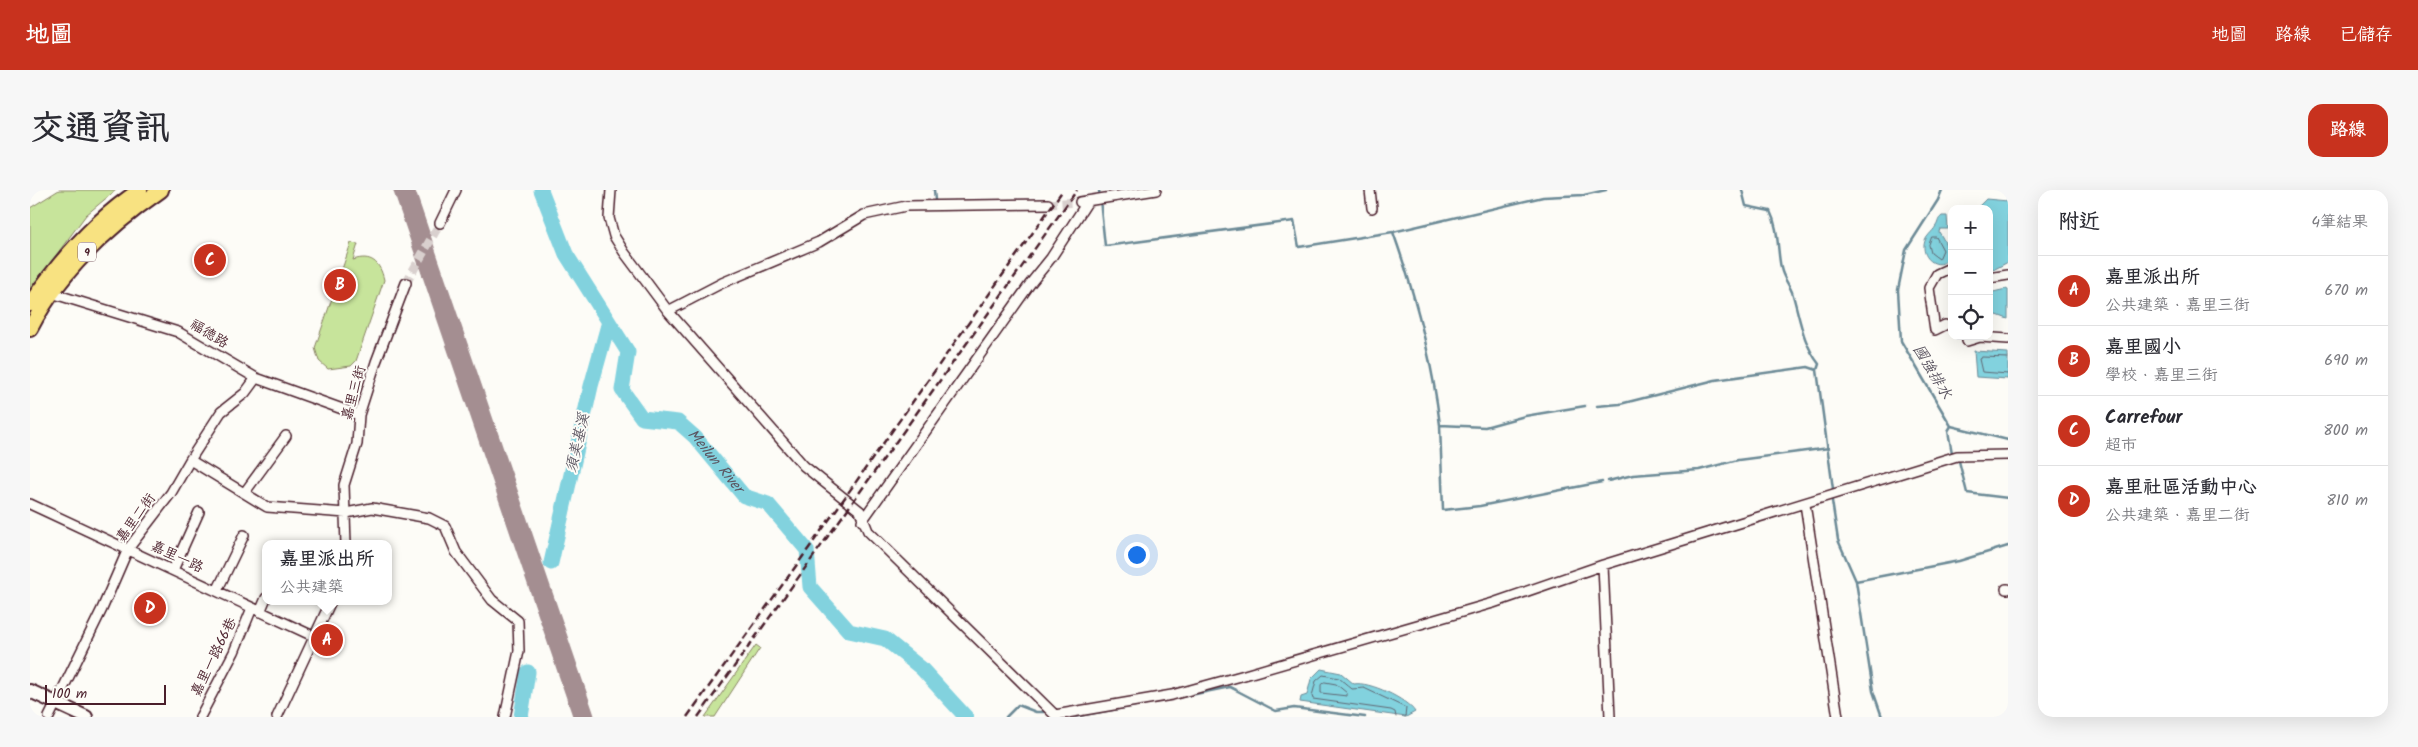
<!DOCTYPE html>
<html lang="zh-TW">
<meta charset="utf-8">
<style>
:root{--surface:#fff;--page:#f7f7f7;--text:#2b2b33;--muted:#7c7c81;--line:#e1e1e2;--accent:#c8321e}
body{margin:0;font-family:Kalam,"LXGW WenKai TC",sans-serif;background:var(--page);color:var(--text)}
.controls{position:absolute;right:15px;top:15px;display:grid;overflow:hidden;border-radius:10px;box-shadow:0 5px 20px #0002}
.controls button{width:45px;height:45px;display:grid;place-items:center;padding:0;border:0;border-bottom:1px solid var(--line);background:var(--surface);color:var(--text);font:25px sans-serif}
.scale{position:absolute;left:15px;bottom:12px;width:121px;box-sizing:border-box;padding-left:5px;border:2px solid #4a1f2b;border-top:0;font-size:14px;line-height:18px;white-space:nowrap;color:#4a1f2b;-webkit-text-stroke:4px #fdfcf7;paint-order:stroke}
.you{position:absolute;left:1106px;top:364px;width:18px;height:18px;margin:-12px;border:4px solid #fff;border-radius:50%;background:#1a73e8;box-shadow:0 0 0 8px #1a73e833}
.badge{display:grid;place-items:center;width:32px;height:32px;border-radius:50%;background:var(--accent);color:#fff;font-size:16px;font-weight:700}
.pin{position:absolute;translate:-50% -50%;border:2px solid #fff;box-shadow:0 1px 5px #0006}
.popup{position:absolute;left:232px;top:350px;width:130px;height:65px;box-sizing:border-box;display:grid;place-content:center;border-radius:10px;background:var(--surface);filter:drop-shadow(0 1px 4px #0005);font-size:16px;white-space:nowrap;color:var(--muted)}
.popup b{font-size:19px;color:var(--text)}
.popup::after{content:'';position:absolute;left:50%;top:100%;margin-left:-10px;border:10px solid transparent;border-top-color:var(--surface)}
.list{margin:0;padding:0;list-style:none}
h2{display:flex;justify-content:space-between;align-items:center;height:65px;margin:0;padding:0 20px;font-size:21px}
h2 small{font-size:16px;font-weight:400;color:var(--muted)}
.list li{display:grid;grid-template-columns:32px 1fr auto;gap:15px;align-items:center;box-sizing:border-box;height:70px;padding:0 20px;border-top:1px solid var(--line)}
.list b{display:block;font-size:19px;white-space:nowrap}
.list p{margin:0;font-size:16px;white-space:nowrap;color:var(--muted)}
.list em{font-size:16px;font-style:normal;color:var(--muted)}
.icon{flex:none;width:28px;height:28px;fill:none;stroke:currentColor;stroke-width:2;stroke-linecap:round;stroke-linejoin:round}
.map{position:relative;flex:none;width:1978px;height:527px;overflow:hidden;border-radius:15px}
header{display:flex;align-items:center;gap:30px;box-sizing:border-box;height:70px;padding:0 25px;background:var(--accent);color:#fff}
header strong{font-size:24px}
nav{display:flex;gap:28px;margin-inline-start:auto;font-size:18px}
.intro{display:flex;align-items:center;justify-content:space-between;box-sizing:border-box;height:120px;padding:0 30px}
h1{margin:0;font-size:35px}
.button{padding:12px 22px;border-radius:15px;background:var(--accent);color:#fff;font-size:18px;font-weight:700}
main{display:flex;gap:30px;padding:0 30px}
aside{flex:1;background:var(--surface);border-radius:15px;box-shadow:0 5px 20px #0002}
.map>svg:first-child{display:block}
</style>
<header>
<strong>地圖</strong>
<nav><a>地圖</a><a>路線</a><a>已儲存</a></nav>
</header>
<div class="intro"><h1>交通資訊</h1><a class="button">路線</a></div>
<main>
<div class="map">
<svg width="1978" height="527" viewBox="0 0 1978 527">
<rect width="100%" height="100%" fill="#fdfcf7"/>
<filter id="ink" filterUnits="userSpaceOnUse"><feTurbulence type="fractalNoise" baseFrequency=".02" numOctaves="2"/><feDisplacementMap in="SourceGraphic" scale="10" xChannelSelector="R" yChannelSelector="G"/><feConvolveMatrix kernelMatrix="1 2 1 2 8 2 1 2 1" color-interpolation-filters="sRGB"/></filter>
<g filter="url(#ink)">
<path fill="#c7e49b" stroke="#888263" d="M 29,0 L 86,0 L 56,25 L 0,100 L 0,18 Z
M 321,53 L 328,54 L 323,70 C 341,64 350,72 354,90 L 326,171 L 321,176 L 298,179 L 289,171 L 285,158 Z
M 726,455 L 730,458 L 685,527 L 675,527 Z"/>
<path fill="#82d2de" stroke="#6c8a96" d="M 1956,9 L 1978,11 L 1978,72 L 1965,79 L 1959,77 L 1959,19 L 1947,18 Z
M 1912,26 L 1917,26 L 1918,39 L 1910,39 L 1909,42 C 1936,83 1892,81 1894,55 C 1895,46 1902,43 1906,36 C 1909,31 1907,30 1912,26 Z
M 1976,99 L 1978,100 L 1978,129 L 1967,125 L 1959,128 L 1959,103 Z
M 1944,161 L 1978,163 L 1978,189 L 1946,187 Z
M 1291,479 L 1311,483 L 1324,494 C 1339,491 1377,509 1385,522 L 1376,527 L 1270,512 L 1271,507 L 1277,505 L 1281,489 Z"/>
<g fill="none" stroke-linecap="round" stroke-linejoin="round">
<path stroke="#606773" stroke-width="1" d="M 1902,47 L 1906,47 L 1913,60 L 1909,69 L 1901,63 L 1899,55 Z
M 1978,168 L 1952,167 L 1949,169 L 1952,182 L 1978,184
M 1295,492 L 1306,494 L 1317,503 L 1317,506 L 1291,503 L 1291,495 Z
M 1366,527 L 1365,522 L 1361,520 L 1283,509 L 1282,506 L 1286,491 L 1293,485 L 1309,488 L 1322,499 L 1334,498 L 1376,518 L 1375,527"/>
<path stroke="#6c8a96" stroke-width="2.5" d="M 904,0 L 905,10
M 1069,0 L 1075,56 L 1264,31 L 1269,57 L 1363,42 L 1513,7 L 1554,5 L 1576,0
M 1712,0 L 1716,16 L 1740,21 C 1749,39 1747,59 1751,78 C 1753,88 1759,94 1762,102 C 1770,128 1772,152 1789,174 L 1787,180 L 1803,299
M 1912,0 L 1908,10 L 1876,60 L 1868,100 L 1871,151 L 1921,236 L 1978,250
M 1363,42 C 1385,104 1402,169 1410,235 L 1455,237 L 1495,226 L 1555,216
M 1567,216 L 1590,214 L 1685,190 L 1778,177 L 1787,180
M 1410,235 L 1413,320 L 1450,316 L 1572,292
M 1921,236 L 1918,241 L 1922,263
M 1929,271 L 1937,303 L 1978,308
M 1578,291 L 1603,285 L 1669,280 L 1708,270 L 1799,258
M 1802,311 L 1808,350 L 1826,391 L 1929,371 L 1978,356
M 1826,391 L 1843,501 L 1852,527
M 1151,507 L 1200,497 L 1246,521 L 1264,518 L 1335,527
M 976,527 L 988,515 L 1006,522 L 1014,522
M 1043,527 L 1116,514"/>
<g stroke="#82d2de" stroke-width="15">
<path id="s1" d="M 511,0 L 536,64 L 598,162 L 592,200 L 612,228 L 648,232 L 665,247 L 714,306 L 738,314 L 777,360 L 780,397 L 819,441 L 855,449 L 891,478 L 936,527"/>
<path d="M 521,373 L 561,196 L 578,135"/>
<path d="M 491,527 L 498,482"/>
</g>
<path stroke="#a48e91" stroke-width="21" d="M 374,0 L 554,527"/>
<path stroke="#d9d0ce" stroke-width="9" stroke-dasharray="9 4.5" stroke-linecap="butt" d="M 1018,14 L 1050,12
M 376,93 L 410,33"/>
<g stroke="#4a1f2b" stroke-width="12">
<path id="street" d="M 581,0 L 579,28 L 584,46 L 594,62 L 638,121 L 774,276 L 830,321 L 838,341 L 1027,527
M 1340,0 L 1342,18
M 1050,12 L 1126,0
M 410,33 L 426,0
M 1959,88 L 1978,85
M 18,102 L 148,142 L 226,188 L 329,225
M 638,121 L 692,93 L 789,52 L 834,25 L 876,16 L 1018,14
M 1915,135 L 1905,140 L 1899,98 L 1907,84 L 1922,77
M 1937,151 L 1950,147 L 1978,149
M 160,270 L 237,317 L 316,323 L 342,318 L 399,328 L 415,336 L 426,362 L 462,410 L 488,431 L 489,461 L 475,527
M 215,302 L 256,246
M 0,314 L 283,446
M 1775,314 L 1808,527
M 832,331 L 1000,94 L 1021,68 L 1058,11
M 316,354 L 314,295 L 327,254 L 329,225 L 346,172 L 376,93
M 1573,375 L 1580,527
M 143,380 L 169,322
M 1976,399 L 1978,399
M 187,401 L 214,345
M 230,422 L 236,408
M 1025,525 L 1142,505 L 1211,486 L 1463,413 L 1573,375 L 1927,266 L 1978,265
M 19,527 L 72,419 L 98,359 L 141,303 L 160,270 L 191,222 L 215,203 L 226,188
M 170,527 L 204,462 L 222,418
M 247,527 L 301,411"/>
</g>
<g stroke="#4a1f2b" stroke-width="16">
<path id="secondary" d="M 0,501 L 56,527"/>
</g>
<g stroke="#4a1f2b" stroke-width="18">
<path id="primary" d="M 0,114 C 30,70 66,29 110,0
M 0,139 C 29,82 79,36 131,0"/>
</g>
<use href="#street" stroke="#fdfcf7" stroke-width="9"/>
<use href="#secondary" stroke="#fdfcf7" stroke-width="12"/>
<use href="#primary" stroke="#f8e281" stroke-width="14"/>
<path stroke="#4a1f2b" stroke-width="2.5" stroke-dasharray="8 4" stroke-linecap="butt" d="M 657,527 L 779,358 L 1033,0
M 668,527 L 1047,0"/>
</g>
</g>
<g text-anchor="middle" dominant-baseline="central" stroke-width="4" stroke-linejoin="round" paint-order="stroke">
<rect fill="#fdfcf7" stroke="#806168" stroke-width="1" x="48" y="52.5" width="18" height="19" rx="4"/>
<g font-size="12" font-weight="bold" fill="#4a1f2b">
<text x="57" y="62">9</text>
</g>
<g font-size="14" fill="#4a1f2b" stroke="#fdfcf7">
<text transform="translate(179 144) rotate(31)">福德路</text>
<text transform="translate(324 203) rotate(-75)">嘉里三街</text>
<text transform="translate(106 328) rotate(-54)">嘉里二街</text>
<text transform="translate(147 367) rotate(25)">嘉里一路</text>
<text transform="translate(184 467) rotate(-64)">嘉里一路66巷</text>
</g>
<g font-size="15" font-style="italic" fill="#5b5561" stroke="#fdfcf7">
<text transform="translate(1902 182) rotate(59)">國強排水</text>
<text transform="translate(548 253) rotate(-77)">須美基溪</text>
<text stroke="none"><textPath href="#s1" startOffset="348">Meilun River</textPath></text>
</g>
</g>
</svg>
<div class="controls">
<button>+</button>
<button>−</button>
<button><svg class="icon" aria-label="locate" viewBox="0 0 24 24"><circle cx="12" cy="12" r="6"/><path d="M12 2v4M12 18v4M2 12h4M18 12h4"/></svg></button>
</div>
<div class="scale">100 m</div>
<div class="you"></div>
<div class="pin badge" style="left:297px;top:450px">A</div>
<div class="popup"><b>嘉里派出所</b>公共建築</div>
<div class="pin badge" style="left:310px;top:95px">B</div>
<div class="pin badge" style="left:180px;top:70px">C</div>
<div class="pin badge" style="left:120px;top:418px">D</div>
</div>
<aside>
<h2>附近<small>4筆結果</small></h2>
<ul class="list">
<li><span class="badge">A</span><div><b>嘉里派出所</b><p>公共建築 · 嘉里三街</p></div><em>670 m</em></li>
<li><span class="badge">B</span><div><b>嘉里國小</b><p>學校 · 嘉里三街</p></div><em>690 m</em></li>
<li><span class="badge">C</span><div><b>Carrefour</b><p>超市</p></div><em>800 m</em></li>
<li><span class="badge">D</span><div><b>嘉里社區活動中心</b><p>公共建築 · 嘉里二街</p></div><em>810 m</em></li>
</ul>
</aside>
</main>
